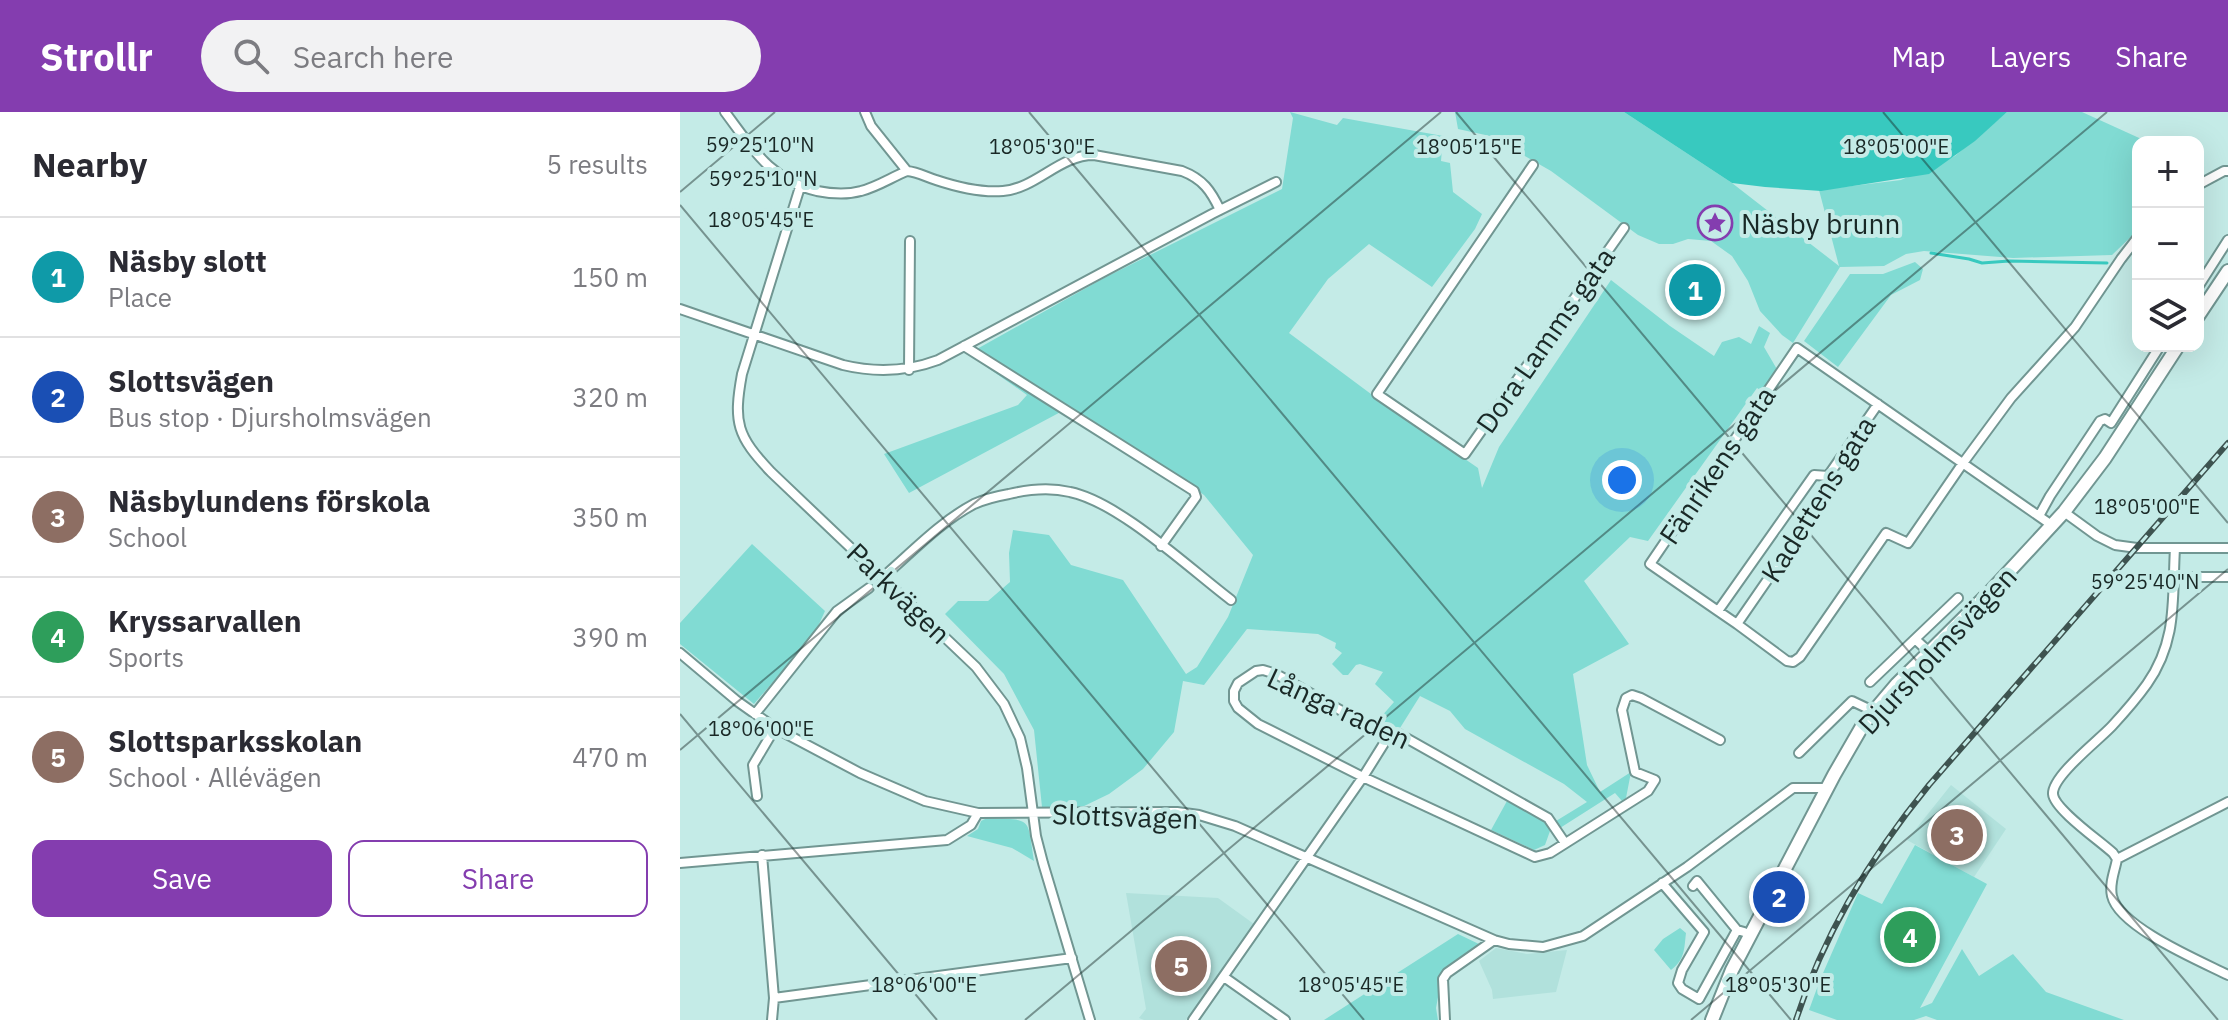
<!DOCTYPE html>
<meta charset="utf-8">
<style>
:root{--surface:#fff;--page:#f2f2f3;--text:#2b2b33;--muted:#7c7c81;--line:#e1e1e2;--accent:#843daf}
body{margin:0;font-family:"IBM Plex Sans",sans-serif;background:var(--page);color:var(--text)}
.controls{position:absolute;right:24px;top:24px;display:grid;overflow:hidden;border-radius:16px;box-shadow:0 8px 32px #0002}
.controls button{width:72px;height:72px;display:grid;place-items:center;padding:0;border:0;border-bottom:2px solid var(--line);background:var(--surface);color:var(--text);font:40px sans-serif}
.you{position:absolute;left:942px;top:368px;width:28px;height:28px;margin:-20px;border:6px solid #fff;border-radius:50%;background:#1a73e8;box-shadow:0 0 0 12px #1a73e833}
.badge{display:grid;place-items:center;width:52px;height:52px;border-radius:50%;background:var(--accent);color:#fff;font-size:26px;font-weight:700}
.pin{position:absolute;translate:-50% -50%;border:4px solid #fff;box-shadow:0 2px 8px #0006}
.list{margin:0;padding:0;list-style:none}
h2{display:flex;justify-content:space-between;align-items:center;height:104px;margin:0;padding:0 32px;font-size:34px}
h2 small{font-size:26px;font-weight:400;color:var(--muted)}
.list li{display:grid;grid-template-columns:52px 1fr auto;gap:24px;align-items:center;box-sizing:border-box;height:120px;padding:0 32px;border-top:2px solid var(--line)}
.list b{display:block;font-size:30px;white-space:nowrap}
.list p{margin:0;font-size:26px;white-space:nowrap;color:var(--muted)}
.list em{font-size:26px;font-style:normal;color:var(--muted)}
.actions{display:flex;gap:16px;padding:24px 32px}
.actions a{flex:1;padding:18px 0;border:2px solid var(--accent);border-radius:16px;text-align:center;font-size:28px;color:var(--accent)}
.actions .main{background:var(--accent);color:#fff}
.icon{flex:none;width:44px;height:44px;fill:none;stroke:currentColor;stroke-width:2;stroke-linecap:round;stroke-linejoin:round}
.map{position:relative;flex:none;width:1548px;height:908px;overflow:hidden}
header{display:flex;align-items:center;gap:48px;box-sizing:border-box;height:112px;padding:0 40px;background:var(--accent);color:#fff}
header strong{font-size:38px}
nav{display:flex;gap:44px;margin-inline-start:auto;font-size:28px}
.search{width:560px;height:72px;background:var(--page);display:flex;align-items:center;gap:20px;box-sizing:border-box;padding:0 28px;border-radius:44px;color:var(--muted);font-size:30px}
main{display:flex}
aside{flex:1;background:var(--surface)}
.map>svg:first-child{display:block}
</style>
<header>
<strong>Strollr</strong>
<div class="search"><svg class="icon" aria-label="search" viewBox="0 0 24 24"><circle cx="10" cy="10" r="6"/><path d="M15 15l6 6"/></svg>Search here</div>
<nav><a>Map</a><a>Layers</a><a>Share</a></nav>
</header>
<main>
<aside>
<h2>Nearby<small>5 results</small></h2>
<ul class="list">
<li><span class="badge" style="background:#0f9aa8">1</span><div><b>Näsby slott</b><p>Place</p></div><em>150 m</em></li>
<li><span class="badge" style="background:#1a4fb4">2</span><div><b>Slottsvägen</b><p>Bus stop · Djursholmsvägen</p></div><em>320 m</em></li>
<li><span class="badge" style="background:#8d6e63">3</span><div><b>Näsbylundens förskola</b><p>School</p></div><em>350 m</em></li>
<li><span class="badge" style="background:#2e9e5b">4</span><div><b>Kryssarvallen</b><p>Sports</p></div><em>390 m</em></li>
<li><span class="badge" style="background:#8d6e63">5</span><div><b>Slottsparksskolan</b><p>School · Allévägen</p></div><em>470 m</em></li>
</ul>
<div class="actions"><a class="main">Save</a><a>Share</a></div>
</aside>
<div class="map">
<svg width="1548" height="908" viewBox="0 0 1548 908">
<rect width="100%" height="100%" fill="#c4ebe7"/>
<path fill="#b1e1dc" d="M 1271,673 L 1326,717 L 1294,765 L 1227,728 Z
M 446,781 L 538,786 L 574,812 L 506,908 L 464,908 L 459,906 L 466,897 Z
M 816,836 L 847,842 L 887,838 L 876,880 L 813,887 L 812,878 L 799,849 Z"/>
<path fill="#81dbd3" d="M 610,0 L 657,13 L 663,6 L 763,24 L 761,49 L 770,51 L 773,80 L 802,102 L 795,117 L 752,175 L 689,132 L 648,167 L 609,221 L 695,285 L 798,356 L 802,376 L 819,335 L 931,168 L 990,214 L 1034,244 L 1042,230 L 1059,225 L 1071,232 L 1079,214 L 1090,221 L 1084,235 L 1098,259 L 1084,280 L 1077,276 L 968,429 L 950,425 L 904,469 L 949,532 L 893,562 L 907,653 L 920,680 L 951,660 L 946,686 L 942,689 L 935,681 L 880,716 L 876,709 L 907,690 L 884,672 L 785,617 L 770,599 L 740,584 L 720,616 L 711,614 L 704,619 L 694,613 L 714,590 L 695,572 L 703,560 L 680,552 L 676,553 L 668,563 L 663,563 L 652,552 L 662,541 L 655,536 L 656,531 L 638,522 L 567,517 L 524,573 L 503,569 L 494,620 L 463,657 L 429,682 L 400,696 L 362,695 L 354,618 L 324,562 L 265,502 L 278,489 L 308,489 L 330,470 L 329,441 L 333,418 L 369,423 L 391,453 L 443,468 L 506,562 L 517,555 L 548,505 L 573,443 L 524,383 L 476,349 L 390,295 L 229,381 L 204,342 L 338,293 L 347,283 L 288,242 L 424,166 L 602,77 L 613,6 Z
M 775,0 L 944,0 L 1052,71 L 1159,154 L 1139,78 L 1221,68 L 1275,44 L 1327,0 L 1402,0 L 1468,30 L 1458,30 L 1458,118 L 1432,143 L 1333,146 L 1244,139 L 1226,142 L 1204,154 L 1160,155 L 1113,231 L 1102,223 L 1080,199 L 1068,169 L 1052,144 L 1031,129 L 1008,127 L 993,132 L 979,132 L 958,123 L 871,59 L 810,24 L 778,17 Z
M 1235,150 L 1243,157 L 1240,168 L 1211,183 L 1158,255 L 1124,229 L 1170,162 L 1203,162 Z
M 72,432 L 145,499 L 135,521 L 74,592 L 0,532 L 0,511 Z
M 827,689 L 865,710 L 870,719 L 865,733 L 854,738 L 811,718 Z
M 307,706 C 353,708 347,704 354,749 L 332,736 L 287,724 L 298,717 L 301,709 Z
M 1235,733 L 1307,772 L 1240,896 L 1252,891 L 1282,837 L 1299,864 L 1333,842 L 1366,880 L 1444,908 L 1257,908 L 1246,904 L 1234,908 L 1157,908 L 1129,898 L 1140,868 L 1178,781 L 1202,792 Z
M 1000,816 L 1006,821 C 1004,838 1005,847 991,858 L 974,838 L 983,827 Z
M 778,822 L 801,833 L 762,863 L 756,896 L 758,908 L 644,908 Z"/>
<path fill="#38c9bf" d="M 944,0 L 1327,0 L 1295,29 L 1249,62 L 1141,79 L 1085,75 L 1052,71 Z"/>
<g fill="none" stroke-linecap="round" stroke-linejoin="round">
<path stroke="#38c9bf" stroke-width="3" d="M 1251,141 L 1289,147 L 1302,151 L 1329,149 L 1427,151"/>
<g stroke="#719692" stroke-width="12">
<path id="street" d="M 45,0 C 72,36 90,68 137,79 C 152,82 167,83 181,79 C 197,75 212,65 227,59
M 185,0 L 191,14 L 227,59 C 238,60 246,65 256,68 C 277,75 301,81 323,79 C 357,76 379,43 414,43 L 502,59 C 523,67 531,79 540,98
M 853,53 L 697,282 L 785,342 L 944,116
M 1518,73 L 1544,59 L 1548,59
M 120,75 L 62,262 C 53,311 57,324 91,360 L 296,555 L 324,592 L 340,626 L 347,656 L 356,724 L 363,751 L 410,908
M 1518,175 L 1548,128
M 0,197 L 163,253 C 196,261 226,260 258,248 L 532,102 L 596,70
M 284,234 L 514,379 L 516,385 L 481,434
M 229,258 L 230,129
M 1198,292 L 1148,364 L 1153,373 L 1057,512 L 1107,549 L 1113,550 L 1120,545 L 1206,421 L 1228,431 L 1283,351 L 1331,286 L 1395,215 L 1441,147 L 1458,125
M 1148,364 L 1134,363 L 1038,499 L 970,452 L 1117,236 L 1373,414
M 1384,400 L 1417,424 L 1435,433 L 1457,436 L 1548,436
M 1359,404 L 1370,384 L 1420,309 L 1425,307 L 1431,311 L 1480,234
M 1495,436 C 1492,486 1498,528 1467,572 C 1457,586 1444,601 1432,614 C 1419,628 1372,664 1373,682 C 1374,697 1420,729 1433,741 L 1437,747 C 1435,759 1429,771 1432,784 C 1439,815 1520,849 1548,863
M 203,465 C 232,440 260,410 294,392 C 305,387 318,384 329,382 C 350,377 369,375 390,380 C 439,390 510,457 551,488
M 1496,465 L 1548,465
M 1038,499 L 1057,512
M 1235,527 L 1278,486
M 0,541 L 57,589 L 95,616 L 180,661 L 245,689 L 298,701 L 497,700 L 519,703 L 555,714 L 814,828 L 829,832 L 863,835 L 903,824 L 1007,755 L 1113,676 L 1147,676
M 1190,570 L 1235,527 L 1249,540
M 75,602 L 157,499 L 189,476
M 1119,641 L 1172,589 L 1193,599
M 77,684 L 73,653 L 95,616
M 885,731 L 868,706 L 719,622 L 708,625 L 596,562 L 583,558 L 576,559 L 558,571 L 554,579 L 554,589 L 558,596 L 578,612 L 683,665 L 855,745 L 870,741 L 968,679 L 975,668 L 955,660 L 942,598 L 946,586 L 952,583 L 961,586 L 1040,628
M 82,743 L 94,886 L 92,908
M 1437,747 L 1548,690
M 0,751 L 267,728 L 291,713 L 298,701
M 982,771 L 1024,820 L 1002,858 L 998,871 L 1002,877 L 1019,887 L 1057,818
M 1013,774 L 1017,769 L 1057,818 L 1064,820
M 544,865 L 605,908
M 94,886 L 392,846
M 513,908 L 683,665 L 708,625
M 765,908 L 763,867 L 767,861 L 814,828"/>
</g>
<g stroke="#719692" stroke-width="16">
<path id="secondary" d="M 1518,204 L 1548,159
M 1032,908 L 1052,858 L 1154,663 L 1184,611 L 1217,572 L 1310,480 L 1384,400 L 1425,346 L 1498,234"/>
</g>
<use href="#street" stroke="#fff" stroke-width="8"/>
<use href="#secondary" stroke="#fff" stroke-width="12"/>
<g stroke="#3e5350" stroke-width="6">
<path id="rail" d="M 1116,908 C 1144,821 1191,744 1249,673 L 1548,331"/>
</g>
<use href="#rail" stroke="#c4ebe7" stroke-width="3" stroke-dasharray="9" stroke-linecap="butt"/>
</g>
<path fill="none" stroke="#192826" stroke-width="2" stroke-opacity="0.45" d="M 349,0 L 1111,908M 776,0 L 1538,908M 1203,0 L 1548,411M 0,80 L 95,0M 0,93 L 684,908M 0,602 L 257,908M 0,638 L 761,0M 345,908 L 1427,0M 1011,908 L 1548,457"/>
<defs>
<g id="sight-ring" transform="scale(1.8)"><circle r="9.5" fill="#c4ebe7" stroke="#843daf" stroke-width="1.5"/><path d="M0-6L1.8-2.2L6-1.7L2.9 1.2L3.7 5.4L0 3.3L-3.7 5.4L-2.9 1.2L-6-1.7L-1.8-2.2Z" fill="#843daf"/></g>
</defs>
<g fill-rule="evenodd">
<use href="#sight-ring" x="1035" y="111"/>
</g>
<g text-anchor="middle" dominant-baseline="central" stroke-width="8" stroke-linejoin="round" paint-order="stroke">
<g font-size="28" fill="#192826" stroke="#c4ebe7" text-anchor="start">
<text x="1061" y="111">Näsby brunn</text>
</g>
<g font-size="28" fill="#192826" stroke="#c4ebe7">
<text transform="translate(865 228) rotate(-55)">Dora Lamms gata</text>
<text transform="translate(1037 353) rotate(-56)">Fänrikens gata</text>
<text transform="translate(1138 387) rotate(-58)">Kadettens gata</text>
<text transform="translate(219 481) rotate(44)">Parkvägen</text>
<text transform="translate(1257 538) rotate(-47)">Djursholmsvägen</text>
<text transform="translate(659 596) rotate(25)">Långa raden</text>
<text transform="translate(445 704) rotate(2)">Slottsvägen</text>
</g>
</g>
<g font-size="20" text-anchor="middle" fill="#192826" stroke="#c4ebe7" stroke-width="8" stroke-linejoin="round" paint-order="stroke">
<text x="80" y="40">59°25'10"N</text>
<text x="362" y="42">18°05'30"E</text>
<text x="789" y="42">18°05'15"E</text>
<text x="1216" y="42">18°05'00"E</text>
<text x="83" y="74">59°25'10"N</text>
<text x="81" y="115">18°05'45"E</text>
<text x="1467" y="402">18°05'00"E</text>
<text x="1465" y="477">59°25'40"N</text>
<text x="81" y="624">18°06'00"E</text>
<text x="244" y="880">18°06'00"E</text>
<text x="671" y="880">18°05'45"E</text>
<text x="1098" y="880">18°05'30"E</text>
</g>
</svg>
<div class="controls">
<button>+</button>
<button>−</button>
<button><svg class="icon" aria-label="layers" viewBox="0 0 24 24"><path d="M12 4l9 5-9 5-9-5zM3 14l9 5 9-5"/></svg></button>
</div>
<div class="you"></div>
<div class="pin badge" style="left:1015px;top:178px;background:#0f9aa8">1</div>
<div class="pin badge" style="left:1099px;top:785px;background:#1a4fb4">2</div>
<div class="pin badge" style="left:1277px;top:723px;background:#8d6e63">3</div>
<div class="pin badge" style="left:1230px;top:825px;background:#2e9e5b">4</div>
<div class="pin badge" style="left:501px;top:854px;background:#8d6e63">5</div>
</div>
</main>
